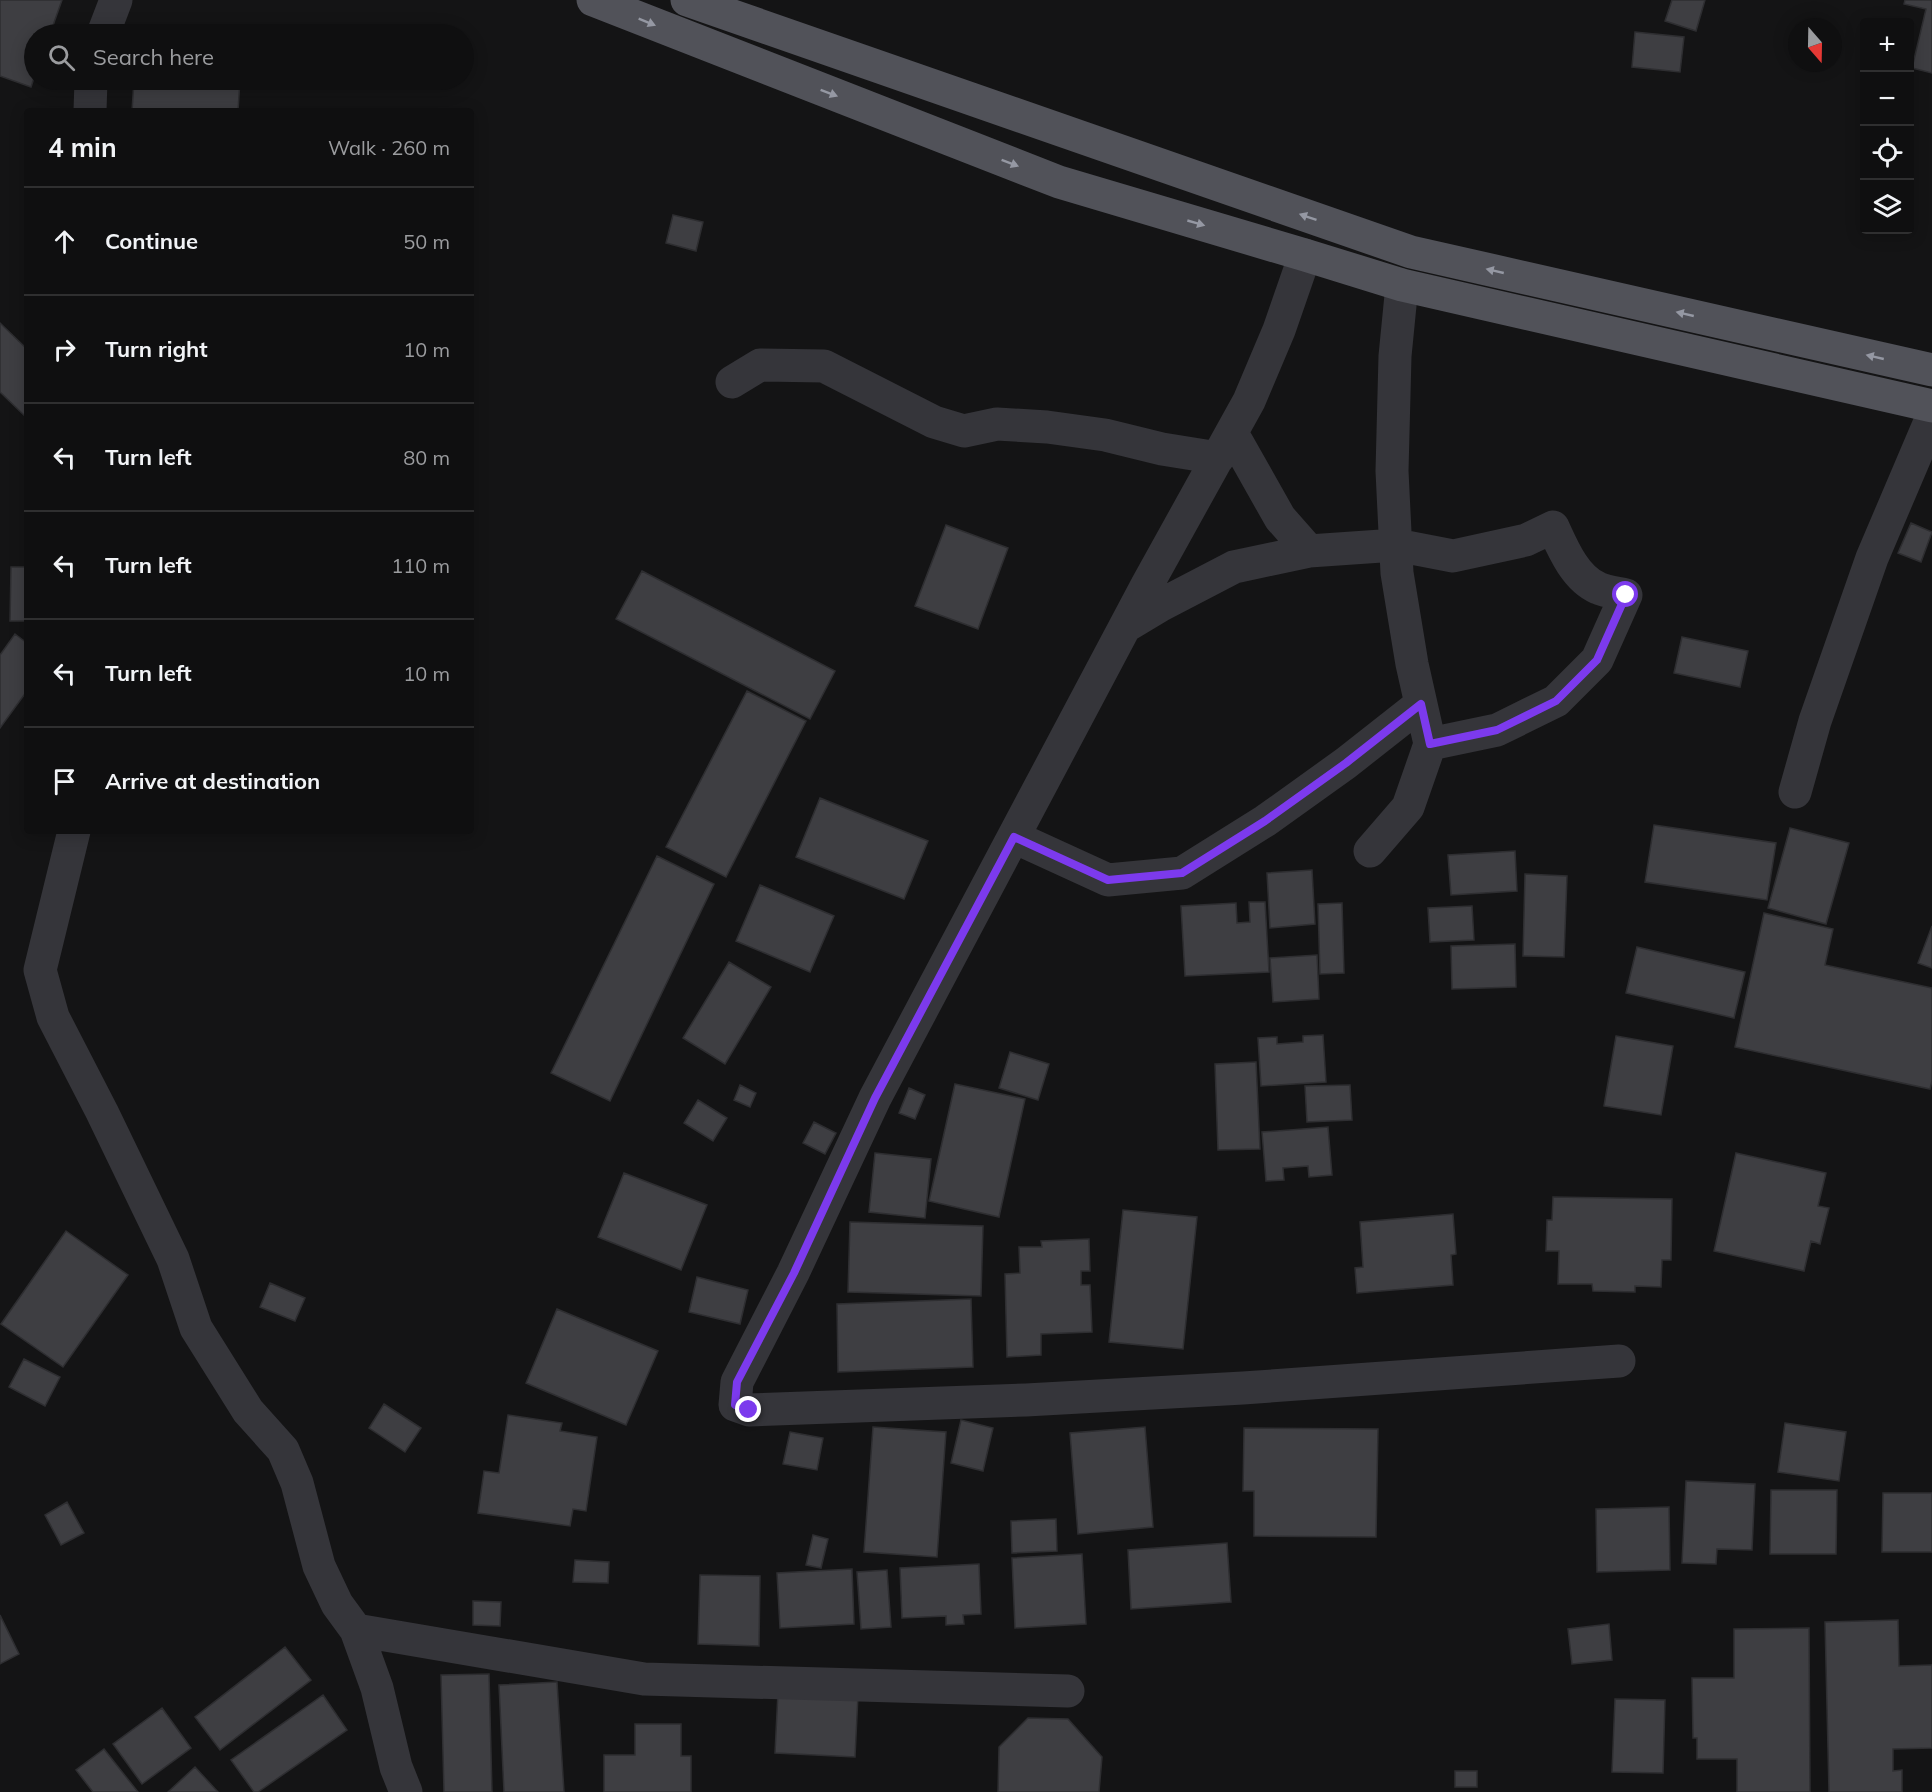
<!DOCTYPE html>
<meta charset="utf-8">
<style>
:root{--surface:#0f0f10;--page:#181819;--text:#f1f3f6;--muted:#9b9c9f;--line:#2f2f30}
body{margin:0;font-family:Mulish,sans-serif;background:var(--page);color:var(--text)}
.controls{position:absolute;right:18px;top:18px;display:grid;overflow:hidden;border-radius:6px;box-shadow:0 3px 15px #0003}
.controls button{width:54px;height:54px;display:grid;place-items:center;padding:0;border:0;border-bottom:2px solid var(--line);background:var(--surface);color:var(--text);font:30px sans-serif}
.compass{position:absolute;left:1788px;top:18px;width:54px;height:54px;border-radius:50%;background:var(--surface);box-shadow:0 3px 15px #0003;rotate:160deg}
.stop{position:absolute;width:18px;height:18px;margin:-14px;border:4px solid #7c3aed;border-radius:50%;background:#fff}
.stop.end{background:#7c3aed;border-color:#fff;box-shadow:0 2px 6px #0008}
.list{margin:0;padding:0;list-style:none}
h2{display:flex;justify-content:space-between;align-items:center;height:78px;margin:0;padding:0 24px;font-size:26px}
h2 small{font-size:20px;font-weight:400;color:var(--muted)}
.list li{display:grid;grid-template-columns:39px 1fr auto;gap:18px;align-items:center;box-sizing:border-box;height:108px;padding:0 24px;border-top:2px solid var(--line)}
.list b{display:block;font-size:22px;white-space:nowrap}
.list em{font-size:20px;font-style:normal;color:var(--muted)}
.icon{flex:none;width:33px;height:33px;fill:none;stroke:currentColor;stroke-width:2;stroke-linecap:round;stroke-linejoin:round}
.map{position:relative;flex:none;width:1932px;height:1792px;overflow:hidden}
.search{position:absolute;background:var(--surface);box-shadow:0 3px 15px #0003;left:24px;top:24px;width:450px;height:66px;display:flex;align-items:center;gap:15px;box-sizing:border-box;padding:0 21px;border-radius:33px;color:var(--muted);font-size:22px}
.panel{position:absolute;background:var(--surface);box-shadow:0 3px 15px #0003;left:24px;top:108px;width:450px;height:726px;border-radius:6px}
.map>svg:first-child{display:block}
</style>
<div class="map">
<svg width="1932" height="1792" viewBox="0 0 1932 1792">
<rect width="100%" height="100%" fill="#141415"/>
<path fill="#3e3e42" stroke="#2e2e31" stroke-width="1.5" d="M 0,0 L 62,0 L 50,34 L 34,34 L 34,78 L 31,87 L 0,76 Z
M 1672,0 L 1705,0 L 1696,31 L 1665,21 Z
M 1905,0 L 1932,0 L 1932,73 L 1912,68 L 1926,9 L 1904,4 Z
M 1635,32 L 1684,37 L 1680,72 L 1632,67 Z
M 134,80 L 240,80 L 238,111 L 132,111 Z
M 673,215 L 703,222 L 696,251 L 666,243 Z
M 0,323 L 27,349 L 27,418 L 0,392 Z
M 1911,523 L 1932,532 L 1921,562 L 1898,553 Z
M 946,525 L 1008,548 L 978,629 L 915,606 Z
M 11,567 L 27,567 L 27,621 L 10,621 Z
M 642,571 L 835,671 L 810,719 L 616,619 Z
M 15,634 L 27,643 L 27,691 L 0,728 L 0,655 Z
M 1682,637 L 1748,651 L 1740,687 L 1674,673 Z
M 747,691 L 806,721 L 726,877 L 666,847 Z
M 820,798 L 928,841 L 904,899 L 796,857 Z
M 1654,825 L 1776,843 L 1767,900 L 1645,882 Z
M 1790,828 L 1849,843 L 1826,924 L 1768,908 Z
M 1515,851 L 1517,891 L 1451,895 L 1448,855 Z
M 657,856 L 714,884 L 610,1101 L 551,1073 Z
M 1312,870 L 1315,924 L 1270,928 L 1267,873 Z
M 1525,874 L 1567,876 L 1564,957 L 1523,956 Z
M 760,885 L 834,916 L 810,972 L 736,941 Z
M 1249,902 L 1265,902 L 1269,972 L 1185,976 L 1181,906 L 1236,903 L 1237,923 L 1250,922 Z
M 1342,903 L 1344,973 L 1320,974 L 1318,904 Z
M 1472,906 L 1474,940 L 1430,942 L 1428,908 Z
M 1764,913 L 1833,929 L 1825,965 L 1932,988 L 1932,1081 L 1930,1089 L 1735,1047 Z
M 1932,926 L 1932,968 L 1918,963 Z
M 1515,944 L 1516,987 L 1452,989 L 1451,946 Z
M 1637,947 L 1745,972 L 1734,1018 L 1626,993 Z
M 1317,955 L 1319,999 L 1273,1002 L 1270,958 Z
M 729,962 L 771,987 L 725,1064 L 683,1038 Z
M 1323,1035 L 1326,1082 L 1261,1086 L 1258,1038 L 1277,1037 L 1277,1044 L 1303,1042 L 1303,1036 Z
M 1616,1036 L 1673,1046 L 1661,1115 L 1604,1106 Z
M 1010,1052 L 1049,1064 L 1038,1100 L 999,1088 Z
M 1256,1062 L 1260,1149 L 1218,1150 L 1215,1064 Z
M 955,1084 L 1025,1099 L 999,1217 L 929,1201 Z
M 740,1085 L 756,1093 L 750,1107 L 734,1100 Z
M 1350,1085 L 1352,1120 L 1307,1122 L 1305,1086 Z
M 909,1088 L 925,1095 L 915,1119 L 899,1113 Z
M 698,1100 L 727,1118 L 713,1141 L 684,1123 Z
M 814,1122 L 836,1133 L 825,1154 L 803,1143 Z
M 1328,1127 L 1332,1175 L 1309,1177 L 1308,1166 L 1283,1168 L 1284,1180 L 1266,1181 L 1262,1132 Z
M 875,1153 L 931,1159 L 925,1218 L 869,1212 Z
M 1736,1153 L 1826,1173 L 1818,1206 L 1829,1208 L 1820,1244 L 1811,1241 L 1804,1271 L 1714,1251 Z
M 624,1173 L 707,1205 L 681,1270 L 598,1237 Z
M 1553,1197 L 1672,1199 L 1671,1260 L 1662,1260 L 1661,1287 L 1635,1286 L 1635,1292 L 1593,1291 L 1592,1284 L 1558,1284 L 1559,1251 L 1546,1251 L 1547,1220 L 1552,1220 Z
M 1123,1210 L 1197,1217 L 1183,1349 L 1109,1342 Z
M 1453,1214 L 1456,1254 L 1451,1255 L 1453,1285 L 1357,1293 L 1355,1268 L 1363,1267 L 1360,1222 Z
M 850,1222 L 983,1226 L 981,1296 L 848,1292 Z
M 66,1231 L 128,1275 L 63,1367 L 1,1324 Z
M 1089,1239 L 1090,1271 L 1081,1271 L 1081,1285 L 1090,1285 L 1092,1332 L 1041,1334 L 1041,1355 L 1007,1357 L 1005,1274 L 1020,1273 L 1019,1247 L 1042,1247 L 1041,1241 Z
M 697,1277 L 748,1290 L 740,1324 L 689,1312 Z
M 270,1283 L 305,1298 L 295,1321 L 260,1307 Z
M 971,1299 L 973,1367 L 838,1372 L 837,1304 Z
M 557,1309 L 658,1351 L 626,1425 L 526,1383 Z
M 24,1359 L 60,1377 L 45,1406 L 9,1387 Z
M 384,1404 L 421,1428 L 405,1452 L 369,1428 Z
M 508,1415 L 562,1423 L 560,1431 L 597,1437 L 586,1511 L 573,1509 L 570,1526 L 478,1513 L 484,1471 L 499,1473 Z
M 961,1420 L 993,1428 L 983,1471 L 951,1463 Z
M 1785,1423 L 1846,1432 L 1839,1481 L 1778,1472 Z
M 873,1427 L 946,1432 L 937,1557 L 864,1552 Z
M 1145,1427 L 1153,1527 L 1078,1534 L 1070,1433 Z
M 1244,1428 L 1378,1429 L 1376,1537 L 1254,1536 L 1254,1491 L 1243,1491 Z
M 790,1432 L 823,1438 L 817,1470 L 783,1464 Z
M 1686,1481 L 1755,1484 L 1752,1550 L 1717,1549 L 1716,1564 L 1682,1563 Z
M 1771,1490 L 1837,1490 L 1836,1554 L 1770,1554 Z
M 1883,1493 L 1932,1493 L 1932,1552 L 1882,1552 Z
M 67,1502 L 84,1533 L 61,1545 L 45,1515 Z
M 1669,1507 L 1670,1570 L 1597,1572 L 1596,1509 Z
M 1056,1519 L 1057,1551 L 1012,1553 L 1011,1521 Z
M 813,1535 L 828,1539 L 821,1568 L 806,1565 Z
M 1227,1543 L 1231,1602 L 1131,1609 L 1128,1550 Z
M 1082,1554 L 1086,1624 L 1015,1628 L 1012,1558 Z
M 575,1560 L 609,1562 L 608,1583 L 573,1582 Z
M 979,1564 L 981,1614 L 963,1615 L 964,1624 L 946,1625 L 946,1616 L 902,1618 L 900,1568 Z
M 852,1569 L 854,1624 L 780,1628 L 777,1573 Z
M 887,1570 L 891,1627 L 861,1629 L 857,1572 Z
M 700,1575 L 760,1576 L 759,1646 L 698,1644 Z
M 473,1601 L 501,1602 L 500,1626 L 473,1625 Z
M 0,1615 L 19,1654 L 0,1664 Z
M 1898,1620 L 1899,1666 L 1932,1665 L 1932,1748 L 1893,1749 L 1893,1771 L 1902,1770 L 1902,1792 L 1829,1792 L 1825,1622 Z
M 1609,1624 L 1612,1660 L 1572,1664 L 1568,1629 Z
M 1809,1628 L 1810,1792 L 1737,1792 L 1737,1759 L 1697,1759 L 1697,1738 L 1693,1738 L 1692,1678 L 1734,1678 L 1734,1629 Z
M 285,1647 L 311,1680 L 220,1750 L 195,1717 Z
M 489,1674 L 492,1792 L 444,1792 L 441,1675 Z
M 557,1682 L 564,1792 L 504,1792 L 499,1685 Z
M 778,1692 L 858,1695 L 855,1757 L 775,1753 Z
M 323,1695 L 347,1730 L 258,1792 L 254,1792 L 231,1760 Z
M 1615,1699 L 1665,1700 L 1663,1773 L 1612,1772 Z
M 162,1708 L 191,1748 L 142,1784 L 113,1744 Z
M 1028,1718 L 1068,1719 L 1102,1757 L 1099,1792 L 998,1792 L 999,1747 Z
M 635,1724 L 681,1724 L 681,1756 L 691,1756 L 691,1792 L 604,1792 L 604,1755 L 635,1755 Z
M 104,1749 L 138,1792 L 93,1792 L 76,1770 Z
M 195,1767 L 218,1792 L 168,1792 Z
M 1455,1771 L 1477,1771 L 1477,1787 L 1455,1787 Z"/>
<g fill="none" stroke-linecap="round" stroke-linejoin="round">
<path stroke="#35353a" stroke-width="33" d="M 103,34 L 116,0
M 90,111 L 91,80
M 1305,255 L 1279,330 L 1249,401 L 1147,585 L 875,1098 L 793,1273 L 737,1382 L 735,1405 L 749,1410 L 1026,1400 L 1243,1388 L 1619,1361
M 732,382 L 760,365 L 824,366 L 934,422 L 964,431 L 997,424 L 1047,427 L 1105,435 L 1162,449 L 1218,458
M 1232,433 L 1280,518 L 1309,551
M 1126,626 L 1161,605 L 1234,567 L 1309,551 L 1396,545 L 1453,556 L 1526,540 L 1553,527 C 1563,549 1575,578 1598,588 C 1606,592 1618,593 1626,595 L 1597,660 L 1556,701 L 1497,730 L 1430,744
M 1795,792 L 1815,721 L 1872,558 L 1932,417
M 74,831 L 40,970 L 53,1017 L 102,1112 L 173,1259 L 196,1328 L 248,1411 L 283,1450 L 297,1483 L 319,1566 L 337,1604 L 356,1630 L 377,1688 L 396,1767 L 406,1792
M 1014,837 L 1108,880 L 1182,873 L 1265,821 L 1346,763 L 1421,704
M 1370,851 L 1408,807 L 1430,744 L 1412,664 L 1397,573 L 1392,471 L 1395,356 L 1402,285
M 356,1630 L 644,1679 L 1068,1691"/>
<path stroke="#515259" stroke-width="33" d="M 593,0 L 1059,182 L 1305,255 L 1402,285 L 1932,406
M 687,0 L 1411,252 L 1932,370"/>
</g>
<defs><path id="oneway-solid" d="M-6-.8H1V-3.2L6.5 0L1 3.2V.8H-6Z" transform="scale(1.5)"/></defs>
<g fill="#9598a3">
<use href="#oneway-solid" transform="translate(647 22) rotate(22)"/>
<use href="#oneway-solid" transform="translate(829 93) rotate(21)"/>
<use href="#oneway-solid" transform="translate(1010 163) rotate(21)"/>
<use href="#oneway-solid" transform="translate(1308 217) rotate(-161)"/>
<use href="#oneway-solid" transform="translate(1196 223) rotate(16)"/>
<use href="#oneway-solid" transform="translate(1495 271) rotate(-167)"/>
<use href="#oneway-solid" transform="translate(1685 314) rotate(-167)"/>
<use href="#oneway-solid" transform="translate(1875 357) rotate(-167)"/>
</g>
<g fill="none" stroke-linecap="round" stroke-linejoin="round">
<path stroke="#7c3aed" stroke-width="8" d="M 749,1410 L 735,1405 L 737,1382 L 794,1273 L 875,1098 L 1014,837 L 1108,880 L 1182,873 L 1265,821 L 1346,763 L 1421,704 L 1430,744 L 1497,730 L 1556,701 L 1597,660 L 1626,595"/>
</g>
</svg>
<div class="controls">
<button>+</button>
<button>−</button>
<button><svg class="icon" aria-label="locate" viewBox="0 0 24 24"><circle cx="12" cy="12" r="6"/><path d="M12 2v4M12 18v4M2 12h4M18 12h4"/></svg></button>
<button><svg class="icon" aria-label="layers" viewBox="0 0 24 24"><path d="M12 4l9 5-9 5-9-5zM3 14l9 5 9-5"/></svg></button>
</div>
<svg class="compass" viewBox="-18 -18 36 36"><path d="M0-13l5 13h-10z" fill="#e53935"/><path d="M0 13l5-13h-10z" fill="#9b9c9f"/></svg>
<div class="stop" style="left:1626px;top:595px"></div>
<div class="stop end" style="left:749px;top:1410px"></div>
<div class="search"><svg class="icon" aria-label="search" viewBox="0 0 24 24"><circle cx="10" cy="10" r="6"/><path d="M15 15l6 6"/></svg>Search here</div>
<section class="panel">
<h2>4 min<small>Walk · 260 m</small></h2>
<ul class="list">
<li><svg class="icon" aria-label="ahead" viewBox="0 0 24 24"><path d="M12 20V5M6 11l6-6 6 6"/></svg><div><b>Continue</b></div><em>50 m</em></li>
<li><svg class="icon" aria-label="right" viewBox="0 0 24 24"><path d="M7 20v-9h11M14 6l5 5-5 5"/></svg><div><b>Turn right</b></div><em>10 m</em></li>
<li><svg class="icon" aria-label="left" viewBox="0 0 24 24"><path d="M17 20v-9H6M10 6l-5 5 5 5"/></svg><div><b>Turn left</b></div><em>80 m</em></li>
<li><svg class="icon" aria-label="left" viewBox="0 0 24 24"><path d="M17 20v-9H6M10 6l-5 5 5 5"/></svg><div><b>Turn left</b></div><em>110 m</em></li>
<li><svg class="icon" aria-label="left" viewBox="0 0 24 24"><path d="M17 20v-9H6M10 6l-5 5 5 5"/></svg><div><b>Turn left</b></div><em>10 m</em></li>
<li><svg class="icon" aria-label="arrive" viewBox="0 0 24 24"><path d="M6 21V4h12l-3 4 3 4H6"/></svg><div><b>Arrive at destination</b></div></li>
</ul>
</section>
</div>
